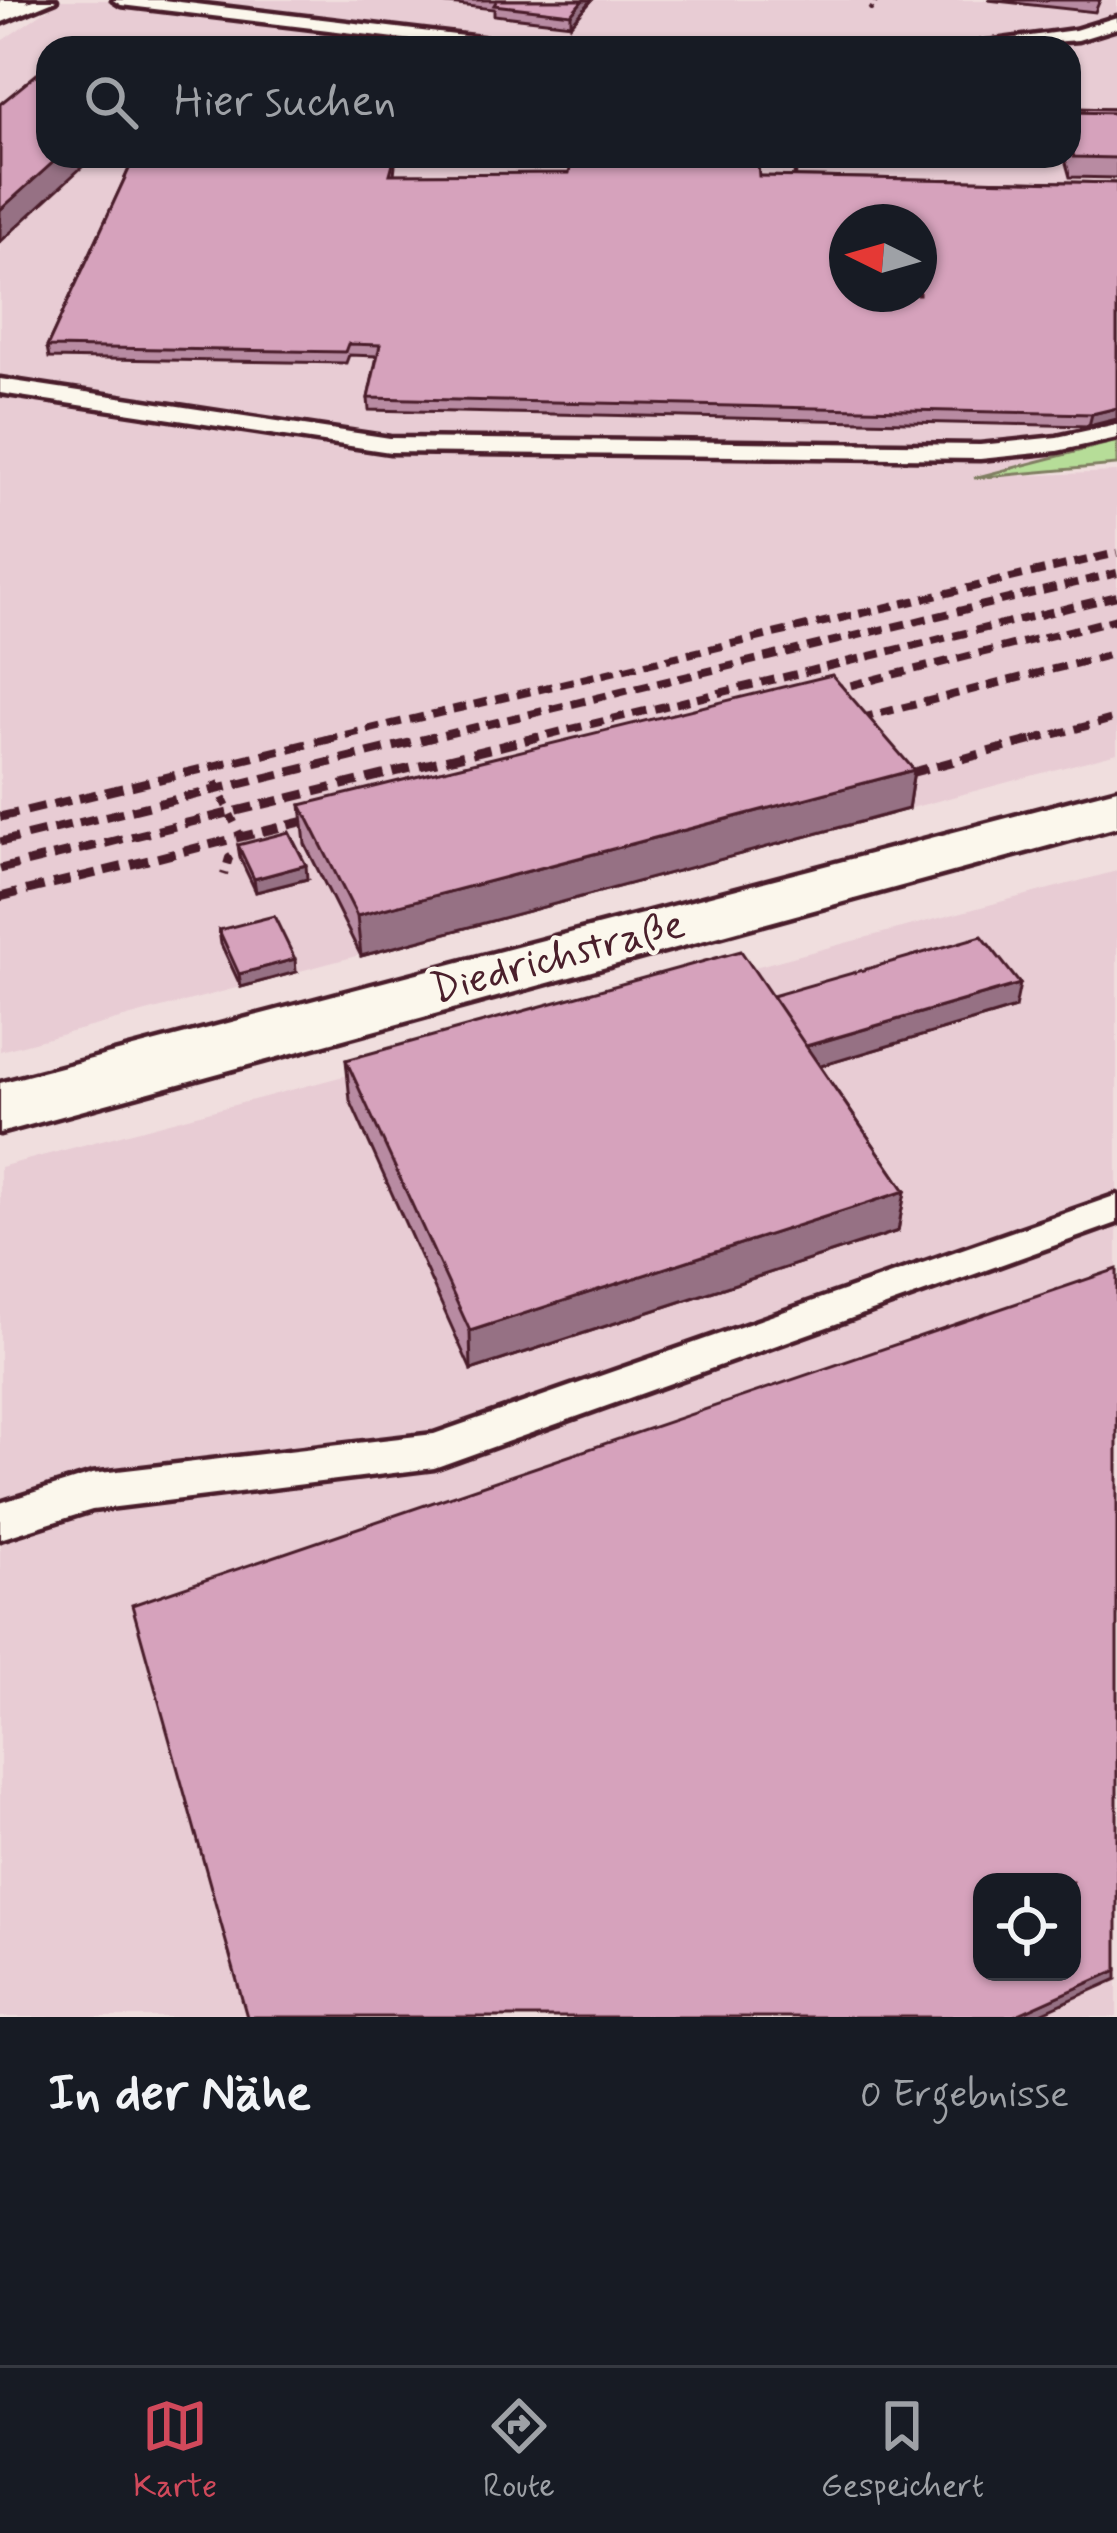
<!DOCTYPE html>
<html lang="de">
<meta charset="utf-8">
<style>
:root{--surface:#171b24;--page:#20242c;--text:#f1f3f6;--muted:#9ea1a6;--line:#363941;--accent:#d1495b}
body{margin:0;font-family:Mynerve,sans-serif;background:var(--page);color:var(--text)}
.controls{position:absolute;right:36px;bottom:36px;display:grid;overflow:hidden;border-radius:24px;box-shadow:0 3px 9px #0004}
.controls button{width:108px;height:108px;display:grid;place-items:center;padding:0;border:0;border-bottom:3px solid var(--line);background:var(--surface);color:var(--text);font:60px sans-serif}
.compass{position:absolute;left:829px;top:204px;width:108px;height:108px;border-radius:50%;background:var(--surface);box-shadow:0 3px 9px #0004;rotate:275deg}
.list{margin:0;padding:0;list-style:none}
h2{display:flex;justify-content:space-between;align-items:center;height:156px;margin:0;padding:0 48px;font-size:51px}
h2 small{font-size:39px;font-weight:400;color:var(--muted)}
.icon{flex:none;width:66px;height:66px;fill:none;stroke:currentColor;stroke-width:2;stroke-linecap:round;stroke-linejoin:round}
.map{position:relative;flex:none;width:1117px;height:2017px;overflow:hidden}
.search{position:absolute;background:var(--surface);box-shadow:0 3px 9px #0004;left:36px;right:36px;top:36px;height:132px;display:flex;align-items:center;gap:30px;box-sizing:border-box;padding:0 42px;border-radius:36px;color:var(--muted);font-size:45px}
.sheet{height:348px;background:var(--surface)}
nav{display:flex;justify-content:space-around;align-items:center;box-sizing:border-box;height:168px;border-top:3px solid var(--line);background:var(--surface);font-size:33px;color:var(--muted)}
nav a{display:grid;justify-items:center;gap:6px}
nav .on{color:var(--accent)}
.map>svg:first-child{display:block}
</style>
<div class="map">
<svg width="1117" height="2017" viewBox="0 0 1117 2017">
<rect width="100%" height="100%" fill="#f0dede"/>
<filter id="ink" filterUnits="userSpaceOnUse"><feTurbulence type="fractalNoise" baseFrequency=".00833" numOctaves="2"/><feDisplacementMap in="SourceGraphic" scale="24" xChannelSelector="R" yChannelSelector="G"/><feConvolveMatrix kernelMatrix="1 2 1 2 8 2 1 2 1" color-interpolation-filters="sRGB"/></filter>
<g filter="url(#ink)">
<path fill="#e8ccd4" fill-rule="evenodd" d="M 61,0 L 1117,0 L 1117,441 L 981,477 L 1117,472 L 1117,753 L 0,1051 L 0,42 ZM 48,48 L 1069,48 L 1069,156 L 48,156 ZM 847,222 L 919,222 L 919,294 L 847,294 Z
M 1117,871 L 1117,2017 L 0,2017 L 0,1167 ZM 982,1882 L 1072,1882 L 1072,1972 L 982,1972 Z"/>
<path fill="#b6dd98" stroke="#807e62" stroke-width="3" d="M 1117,441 L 1117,465 L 974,478 Z"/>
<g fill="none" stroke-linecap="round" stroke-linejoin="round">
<g stroke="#4a1f2b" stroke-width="9">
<path id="service" d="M 33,0 L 56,0 L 0,23 L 0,12 Z
M 113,0 L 163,0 L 522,43 L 531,48 L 479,48 L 121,5 Z
M 1117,17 L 1117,28 L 1078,40 L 971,48 L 980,43 L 1075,30 Z
M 0,379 L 390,438 L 980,445 L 1057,437 L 1117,424 L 1117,438 L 1057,451 L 980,459 L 390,452 L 0,393 Z
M 1117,1195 L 1117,1223 L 434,1468 L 92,1510 L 0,1539 L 0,1503 L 92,1474 L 434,1434 Z"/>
</g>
<g stroke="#4a1f2b" stroke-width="9">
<path id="minor" d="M 1117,789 L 1117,827 L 0,1133 L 0,1083 Z"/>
</g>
<g stroke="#4a1f2b" stroke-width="9">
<path id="secondary" d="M 0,0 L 29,0 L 12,16 L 0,19 Z"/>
</g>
<path stroke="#4a1f2b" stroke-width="4.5" stroke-dasharray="4.5 4.5" stroke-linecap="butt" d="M 870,11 L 877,0
M 795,163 L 795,182"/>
<path stroke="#4a1f2b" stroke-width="8" stroke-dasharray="9 9" stroke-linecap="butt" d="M 215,782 L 246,848 L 229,858 L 224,875"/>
<use href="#service" fill="#fbf7ec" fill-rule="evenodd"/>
<use href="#minor" fill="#fbf7ec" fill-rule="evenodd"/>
<use href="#secondary" fill="#fbf7ec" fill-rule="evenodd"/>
<path stroke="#4a1f2b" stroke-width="8" stroke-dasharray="14 8" stroke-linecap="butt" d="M 808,696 L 1117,619
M 838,724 L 1117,653
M 324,740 L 1117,553
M 422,740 L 1117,573
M 526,740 L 1117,596
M 1033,740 L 1117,718"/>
<path stroke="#4a1f2b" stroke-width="9" stroke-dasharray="18 9" stroke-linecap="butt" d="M 884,780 L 1044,737
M 0,817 L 337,737
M 0,842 L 434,737
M 0,869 L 538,737
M 0,897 L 337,813"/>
</g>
<path fill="#b88ba2" stroke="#4a1f2b" stroke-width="3" d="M 412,0 L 592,0 L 571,24 L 494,15 L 494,9 Z
M 988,0 L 1100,0 L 1095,12 Z
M 1069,108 L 1117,109 L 1117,178 L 1070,177 L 1064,156 L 1069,156 Z
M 135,156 L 396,156 L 394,174 L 759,176 L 1117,183 L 1117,419 L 1089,426 L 369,410 L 368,398 L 377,356 L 349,355 L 346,363 L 49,358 L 47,347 Z
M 914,770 L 908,809 L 361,956 L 305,844 L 301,805 Z
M 238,845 L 307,879 L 256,892 L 240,858 Z
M 219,930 L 296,972 L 241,987 L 221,944 Z
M 772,996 L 1015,1008 L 820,1066 L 905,1191 L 898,1231 L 471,1370 L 350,1100 L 346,1060 Z"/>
<path fill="#967184" stroke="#4a1f2b" stroke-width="3" d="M 583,0 L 592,0 L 571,24 L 571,14 Z
M 60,156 L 94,156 L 0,242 L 0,210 Z
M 1117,408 L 1117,419 L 1089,426 L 1092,414 Z
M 914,770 L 908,809 L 361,956 L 357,916 Z
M 306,865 L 307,879 L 256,892 L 254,879 Z
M 295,959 L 296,972 L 241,987 L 239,974 Z
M 1020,984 L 1015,1008 L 794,1074 L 797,1049 Z
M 905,1191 L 898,1231 L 471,1370 L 470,1331 Z
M 1117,1970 L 1117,1979 L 1032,2017 L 1012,2017 Z"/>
<path fill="#d6a2bc" stroke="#4a1f2b" stroke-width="3" fill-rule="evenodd" d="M 497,0 L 583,0 L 571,14 L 494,5 Z
M 43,69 L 48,70 L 48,156 L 60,156 L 0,210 L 0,104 Z
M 1069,108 L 1117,109 L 1117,113 L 1069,112 Z
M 1069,112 L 1117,113 L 1117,158 L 1074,157 L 1069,142 Z
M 135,156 L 395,156 L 390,174 L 569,173 L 573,159 L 758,163 L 759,176 L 1117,183 L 1117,408 L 1092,414 L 368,398 L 380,345 L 348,344 L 345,352 L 47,347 ZM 847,222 L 919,222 L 919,294 L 847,294 Z
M 832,675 L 914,770 L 357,916 L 301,805 Z
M 289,832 L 306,865 L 254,879 L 238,845 Z
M 274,916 L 295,959 L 239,974 L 219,930 Z
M 982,936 L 1020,984 L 806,1046 L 772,996 Z
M 741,951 L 905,1191 L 470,1331 L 346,1060 Z
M 1117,1269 L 1117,1970 L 1012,2017 L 247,2017 L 132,1605 ZM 982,1882 L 1072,1882 L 1072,1972 L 982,1972 Z"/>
</g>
<g text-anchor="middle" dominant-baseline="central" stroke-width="9" stroke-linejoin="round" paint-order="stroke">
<g font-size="42" fill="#4a1f2b" stroke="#fbf7ec">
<text transform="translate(558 958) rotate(-15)">Diedrichstraße</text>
</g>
</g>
</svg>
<div class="controls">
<button><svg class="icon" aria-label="locate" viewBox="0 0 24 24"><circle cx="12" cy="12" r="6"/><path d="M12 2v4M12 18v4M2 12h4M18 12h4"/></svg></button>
</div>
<svg class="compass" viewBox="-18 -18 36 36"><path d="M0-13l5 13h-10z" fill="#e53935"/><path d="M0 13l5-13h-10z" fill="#9ea1a6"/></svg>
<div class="search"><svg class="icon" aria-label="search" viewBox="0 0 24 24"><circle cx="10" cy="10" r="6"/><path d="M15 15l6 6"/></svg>Hier suchen</div>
</div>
<section class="sheet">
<h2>In der Nähe<small>0 Ergebnisse</small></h2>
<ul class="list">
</ul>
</section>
<nav>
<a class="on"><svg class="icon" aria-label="map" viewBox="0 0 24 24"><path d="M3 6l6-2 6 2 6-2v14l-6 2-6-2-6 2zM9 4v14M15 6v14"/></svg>Karte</a>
<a><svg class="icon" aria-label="directions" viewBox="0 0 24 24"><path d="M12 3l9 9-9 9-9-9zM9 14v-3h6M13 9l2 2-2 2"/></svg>Route</a>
<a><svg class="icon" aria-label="saved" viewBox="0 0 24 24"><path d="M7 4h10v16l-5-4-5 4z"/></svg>Gespeichert</a>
</nav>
